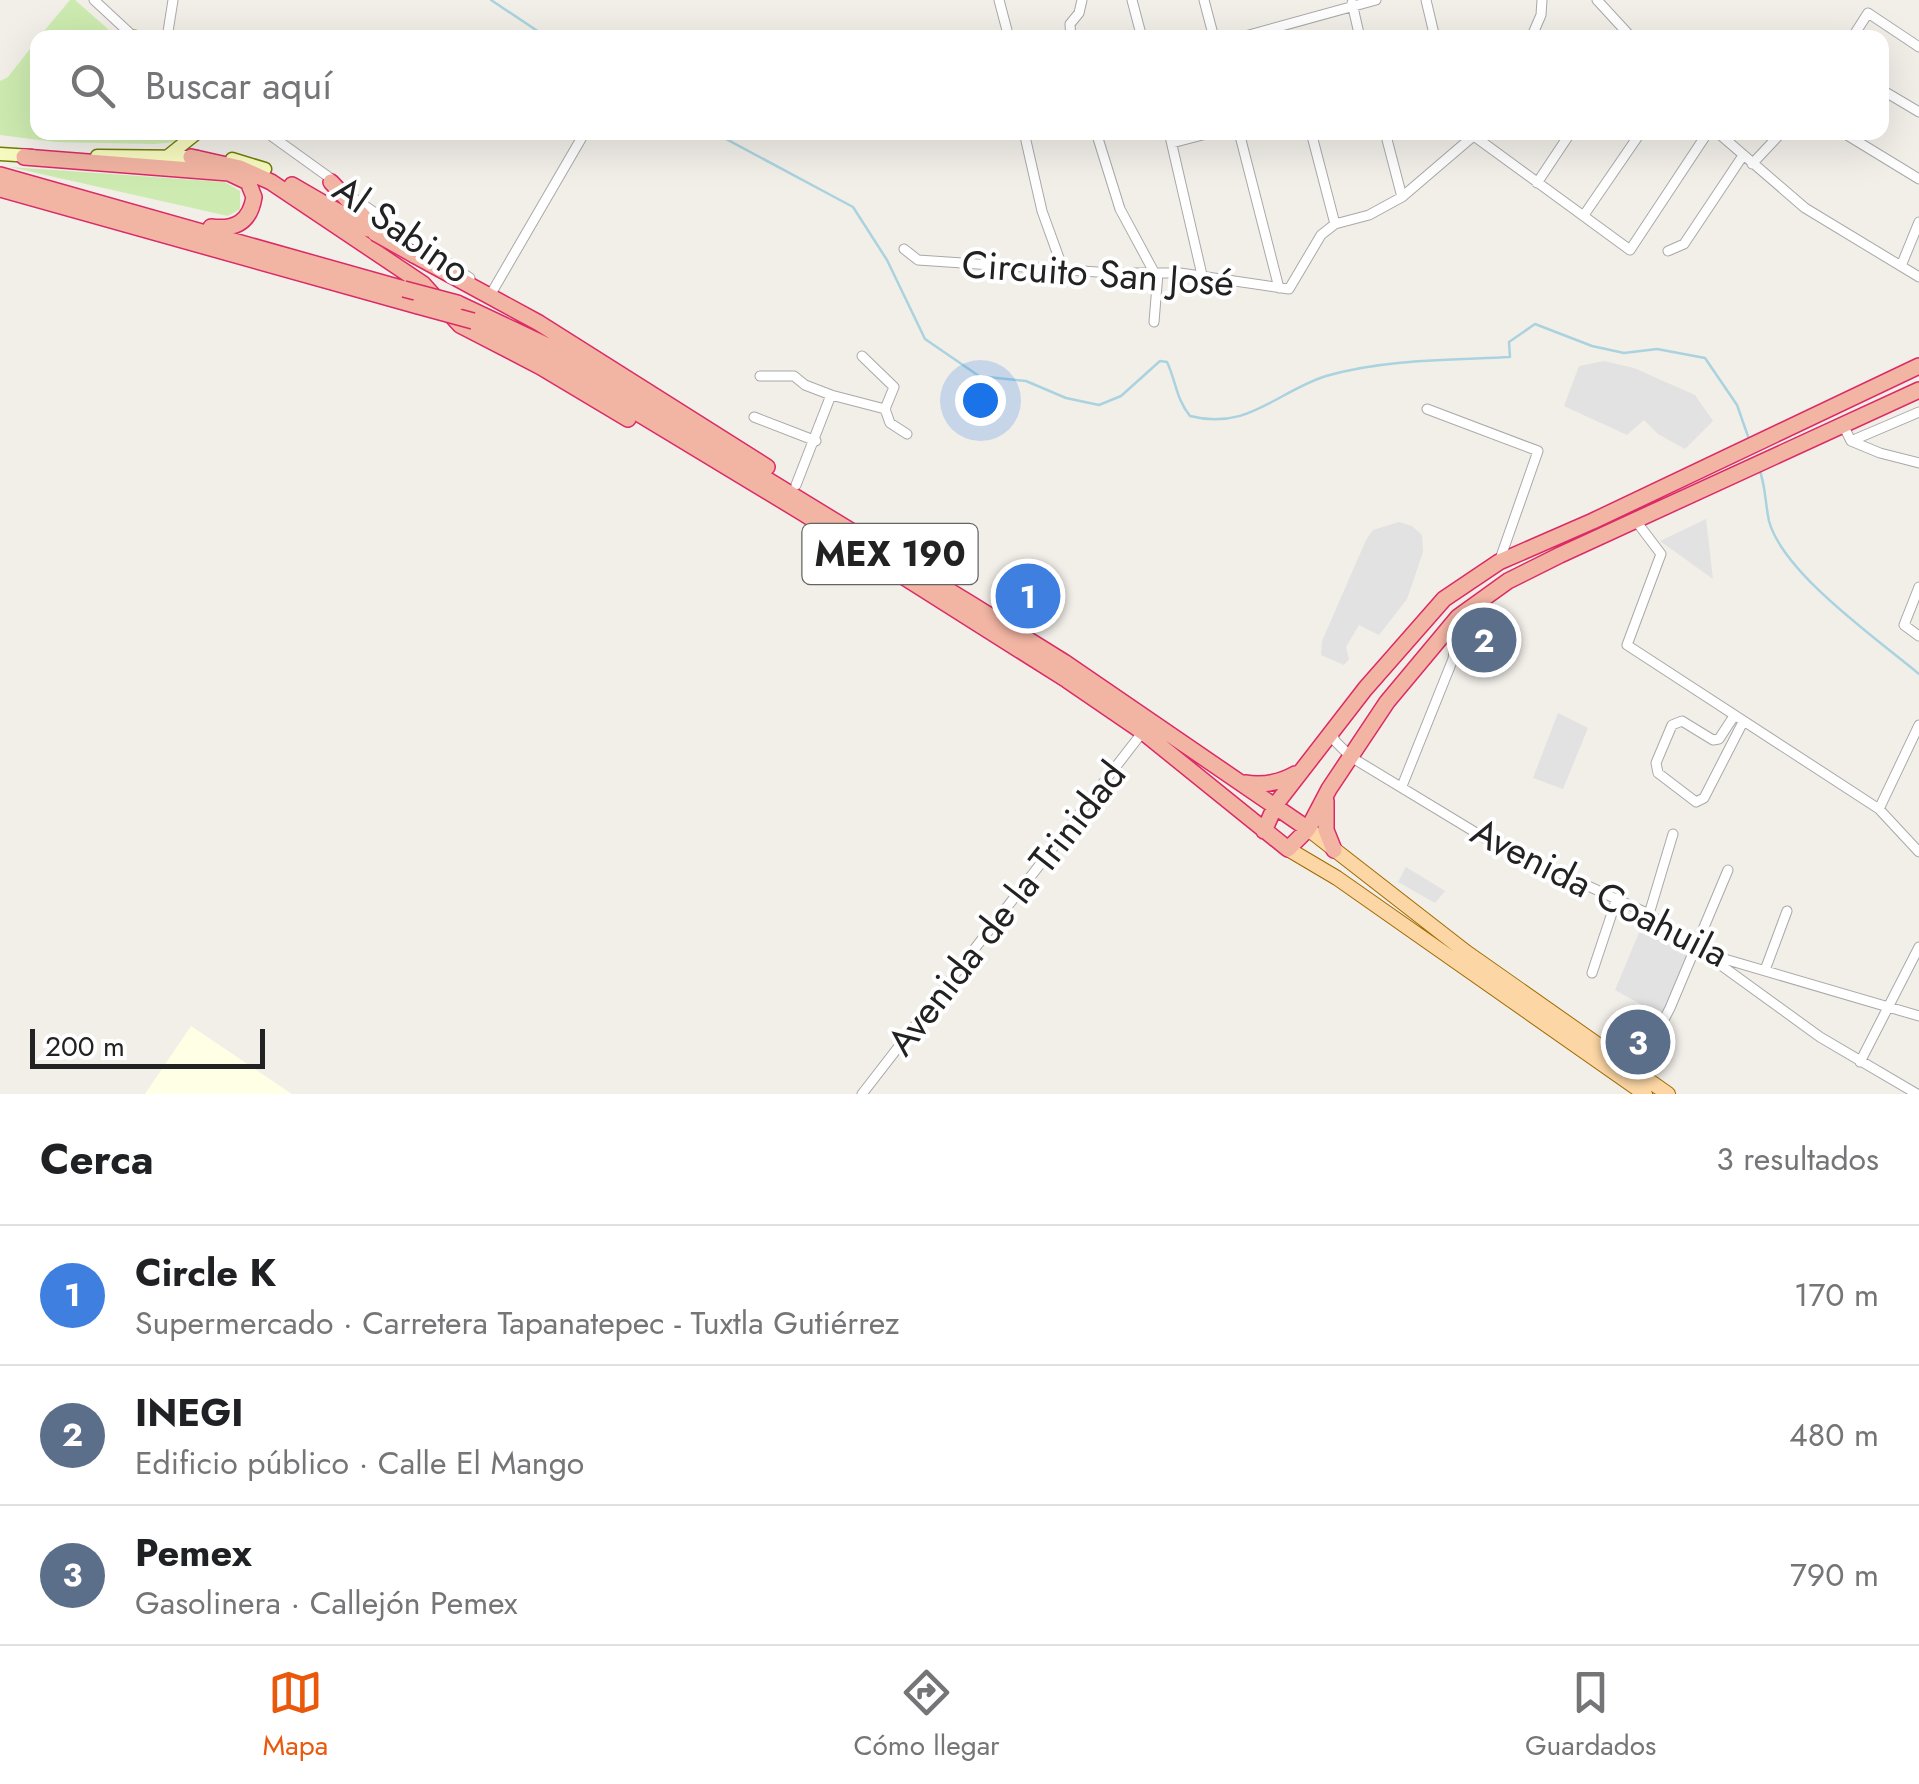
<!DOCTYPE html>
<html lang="es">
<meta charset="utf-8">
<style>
:root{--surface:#fff;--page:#f6f6f6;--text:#202124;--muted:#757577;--line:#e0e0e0;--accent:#ea580c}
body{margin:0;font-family:Jost,sans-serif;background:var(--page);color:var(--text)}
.scale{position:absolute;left:30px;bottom:25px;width:235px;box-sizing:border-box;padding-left:10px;border:5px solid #222;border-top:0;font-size:28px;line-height:35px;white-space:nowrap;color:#222;-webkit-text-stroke:8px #fff;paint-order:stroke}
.you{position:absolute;left:980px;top:400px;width:35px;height:35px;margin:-25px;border:8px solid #fff;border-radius:50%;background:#1a73e8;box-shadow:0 0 0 15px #1a73e833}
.badge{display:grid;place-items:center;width:65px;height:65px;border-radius:50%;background:var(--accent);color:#fff;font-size:32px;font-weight:700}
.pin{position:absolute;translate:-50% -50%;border:5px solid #fff;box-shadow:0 2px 10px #0006}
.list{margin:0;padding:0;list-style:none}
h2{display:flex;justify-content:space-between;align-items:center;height:130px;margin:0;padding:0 40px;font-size:42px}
h2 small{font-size:32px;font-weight:400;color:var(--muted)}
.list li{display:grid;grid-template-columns:65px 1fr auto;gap:30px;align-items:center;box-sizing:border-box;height:140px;padding:0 40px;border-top:2px solid var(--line)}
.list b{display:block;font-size:38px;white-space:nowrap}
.list p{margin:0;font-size:32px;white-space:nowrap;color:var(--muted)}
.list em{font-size:32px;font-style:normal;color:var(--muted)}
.icon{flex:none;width:55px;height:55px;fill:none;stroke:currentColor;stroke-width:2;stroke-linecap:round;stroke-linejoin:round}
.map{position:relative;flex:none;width:1919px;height:1094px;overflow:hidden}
.search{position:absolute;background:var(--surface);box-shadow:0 10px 40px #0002;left:30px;right:30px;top:30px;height:110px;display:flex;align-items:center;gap:25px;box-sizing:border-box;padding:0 35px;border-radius:20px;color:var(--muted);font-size:38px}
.sheet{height:550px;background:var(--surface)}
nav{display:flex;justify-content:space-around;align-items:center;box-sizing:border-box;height:140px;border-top:2px solid var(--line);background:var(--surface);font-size:28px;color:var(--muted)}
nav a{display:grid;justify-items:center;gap:5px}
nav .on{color:var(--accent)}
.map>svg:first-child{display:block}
</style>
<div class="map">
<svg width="1919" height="1094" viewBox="0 0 1919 1094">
<rect width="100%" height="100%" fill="#f2efe9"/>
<path fill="#ffffe5" d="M 191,1026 L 292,1094 L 145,1094 Z"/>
<path fill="#cdebb0" d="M 70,0 L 75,0 L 117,37 L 39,37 Z
M 37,40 L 38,132 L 187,133 L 176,142 L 155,144 L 55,142 L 0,135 L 0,81 L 8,77 Z
M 10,167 L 225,182 L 240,191 L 240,209 L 228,216 Z"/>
<path fill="#e2e2e2" d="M 1604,361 L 1634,368 L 1695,395 L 1713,421 L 1685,449 L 1658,434 L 1644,420 L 1627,435 L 1564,406 L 1579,366 Z
M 1706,519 L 1713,579 L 1660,541 Z
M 1399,522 L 1412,526 L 1422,535 L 1423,552 L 1407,599 L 1379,635 L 1359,625 L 1346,647 L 1349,659 L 1344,665 L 1321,655 L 1322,641 L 1366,540 L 1373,530 Z
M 1558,713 L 1588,728 L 1563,789 L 1533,778 Z
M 1406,867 L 1445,891 L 1435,903 L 1398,882 Z
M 1643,923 L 1689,953 L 1665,1018 L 1615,990 Z"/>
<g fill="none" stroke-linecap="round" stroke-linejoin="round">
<path stroke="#aad3df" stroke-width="2.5" d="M 491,0 L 548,38
M 713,132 L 853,207 L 887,260 L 925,339 L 979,376 L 1026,381 L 1066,398 L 1099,405 L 1121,396 L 1160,361 L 1167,362 C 1176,381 1176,399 1190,416 C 1248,431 1276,392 1326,376 C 1385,359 1450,360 1510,357 L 1509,342 L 1535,324 L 1592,346 L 1624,353 L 1657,349 L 1705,358 L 1737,405 L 1750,442
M 1759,468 C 1766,487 1765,503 1769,521 C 1783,573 1877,639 1919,674"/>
<g stroke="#a9a9a9" stroke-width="11">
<path id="minor" d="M 94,0 L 135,38
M 999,0 L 1009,38
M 1132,0 L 1142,38
M 1204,0 L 1214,38
M 1426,0 L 1435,38
M 1597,0 L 1632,38
M 1352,3 L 1360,38
M 167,38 L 173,0
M 1071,38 L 1070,24 L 1079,13 L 1082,0
M 1238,38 L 1376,0
M 1531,38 L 1541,15 L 1542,0
M 1852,38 L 1868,13 L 1919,47
M 1882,90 L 1919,112
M 266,132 L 330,178 L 334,184
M 1024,132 L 1042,211 L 1063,269
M 1096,132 L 1120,209 L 1154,272
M 1169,132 L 1202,275
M 1239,132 L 1279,288
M 1311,132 L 1335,224
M 1385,132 L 1402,197
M 1717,132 L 1805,208 L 1919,277
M 1842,132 L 1919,179
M 1474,136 L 1630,250 L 1708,132
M 1172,143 L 1214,132
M 1752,164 L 1782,132
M 1537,183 L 1571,132
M 355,199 L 470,278
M 1584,215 L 1641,132
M 904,249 L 918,260 L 1112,273 L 1180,273 L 1289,289 L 1321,235 L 1335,224 L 1369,215 L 1402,197 L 1478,132
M 1668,251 L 1684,244 L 1742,157
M 1901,266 L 1919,222
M 492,292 L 585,132
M 1154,322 L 1158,273
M 862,356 L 894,387 L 885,409
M 760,376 L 794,376 L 805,385 L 831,395 L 885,409 L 890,423 L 907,434
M 1427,409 L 1538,451 L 1499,562
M 754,417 L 816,441
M 1843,425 L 1851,441 L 1880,453 L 1919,463
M 1851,441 L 1919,412
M 796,485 L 831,395
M 1636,521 L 1661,554 L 1627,645 L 1879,809 L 1919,852
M 1919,587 L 1904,625 L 1919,636
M 1734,716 L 1719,739 L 1713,740 L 1682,721 L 1672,725 L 1656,763 L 1658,773 L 1696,802 L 1704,798 L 1743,722
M 1332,732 L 1335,741 L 1351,757 L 1488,840 L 1649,914 L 1704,953 L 1919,1016
M 1402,786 L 1453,659 L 1458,620
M 1879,809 L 1919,725
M 1649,914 L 1673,834
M 1711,958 L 1820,1037 L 1917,1094
M 1765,970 L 1787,911
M 1592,973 L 1617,898
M 1860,1062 L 1919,947
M 1637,1072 L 1670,1008 L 1728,870
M 862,1094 L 1145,729"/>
</g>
<g stroke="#707d05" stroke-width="15">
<path id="secondary" d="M 135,37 L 135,38
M 0,154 L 32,156
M 97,156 L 197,157
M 168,156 L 198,132
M 232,159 L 265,169"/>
</g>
<g stroke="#a06b00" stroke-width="16">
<path id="primary" d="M 1308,829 L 1466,952 L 1668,1094
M 1288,849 L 1337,878 L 1645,1094"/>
</g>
<g stroke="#dc2a67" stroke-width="18">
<path id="trunk" d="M 24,157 L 229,173 L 248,182 L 254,197 C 250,222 235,230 211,227
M 191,157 L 240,168 L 271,182 L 423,284 L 460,325 L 541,367 L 628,419
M 0,175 L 404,289
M 331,182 L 386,241
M 292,185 L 368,229
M 0,189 L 418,306
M 414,255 L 539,323 L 767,467
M 457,303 L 548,346 L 974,606 L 1064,662 L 1308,829
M 473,321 L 545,357 L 803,513 L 1067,680 L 1143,732 L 1288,849 L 1308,829 L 1329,789 L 1387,702 L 1458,617 L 1508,581 L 1560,555 L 1919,390
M 1245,783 C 1264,786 1279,783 1295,774
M 1326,801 L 1326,830 L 1334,850
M 1264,831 L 1276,804 L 1365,689 L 1444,599 L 1499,562 L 1593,521 L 1919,366"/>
</g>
<use href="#minor" stroke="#fff" stroke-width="9"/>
<use href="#secondary" stroke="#f7fabf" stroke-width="12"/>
<use href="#primary" stroke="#fcd6a4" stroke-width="14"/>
<use href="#trunk" stroke="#f2b4a3" stroke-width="15"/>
<g stroke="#dc2a67" stroke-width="18" stroke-linecap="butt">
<path id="trunk-bridge" d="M 375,233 L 414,255
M 404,289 L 457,303
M 418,306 L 473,321"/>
</g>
<use href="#trunk-bridge" stroke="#f2b4a3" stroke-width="15"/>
</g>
<g text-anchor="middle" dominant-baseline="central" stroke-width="8" stroke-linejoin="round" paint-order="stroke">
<rect fill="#fff" stroke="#646464" stroke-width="2.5" x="802.5" y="524" width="175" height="60" rx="8"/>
<g font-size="35" font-weight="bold" fill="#222">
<text x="890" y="554">MEX 190</text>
</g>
<g font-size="38" fill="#222" stroke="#fff">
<text transform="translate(402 229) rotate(35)">Al Sabino</text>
<text transform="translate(1098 273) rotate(4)">Circuito San José</text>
<text transform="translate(1600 892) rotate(27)">Avenida Coahuila</text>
<text transform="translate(1006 908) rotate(-52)">Avenida de la Trinidad</text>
</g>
</g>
</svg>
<div class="scale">200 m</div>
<div class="you"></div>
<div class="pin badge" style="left:1028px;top:596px;background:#3f7fe0">1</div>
<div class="pin badge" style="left:1484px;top:640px;background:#5c6f8a">2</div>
<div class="pin badge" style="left:1638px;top:1042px;background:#5c6f8a">3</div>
<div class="search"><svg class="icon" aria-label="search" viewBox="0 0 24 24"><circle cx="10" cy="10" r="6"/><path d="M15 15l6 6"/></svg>Buscar aquí</div>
</div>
<section class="sheet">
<h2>Cerca<small>3 resultados</small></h2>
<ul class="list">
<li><span class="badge" style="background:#3f7fe0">1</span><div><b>Circle K</b><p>Supermercado · Carretera Tapanatepec - Tuxtla Gutiérrez</p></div><em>170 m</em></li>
<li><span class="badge" style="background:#5c6f8a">2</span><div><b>INEGI</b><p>Edificio público · Calle El Mango</p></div><em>480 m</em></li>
<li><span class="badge" style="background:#5c6f8a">3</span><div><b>Pemex</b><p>Gasolinera · Callejón Pemex</p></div><em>790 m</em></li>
</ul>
</section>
<nav>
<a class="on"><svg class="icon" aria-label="map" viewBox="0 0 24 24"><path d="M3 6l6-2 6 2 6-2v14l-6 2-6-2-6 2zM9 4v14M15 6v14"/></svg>Mapa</a>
<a><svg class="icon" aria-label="directions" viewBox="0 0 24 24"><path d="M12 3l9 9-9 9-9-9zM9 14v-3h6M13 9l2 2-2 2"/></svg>Cómo llegar</a>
<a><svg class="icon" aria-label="saved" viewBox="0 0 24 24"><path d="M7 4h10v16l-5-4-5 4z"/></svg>Guardados</a>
</nav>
